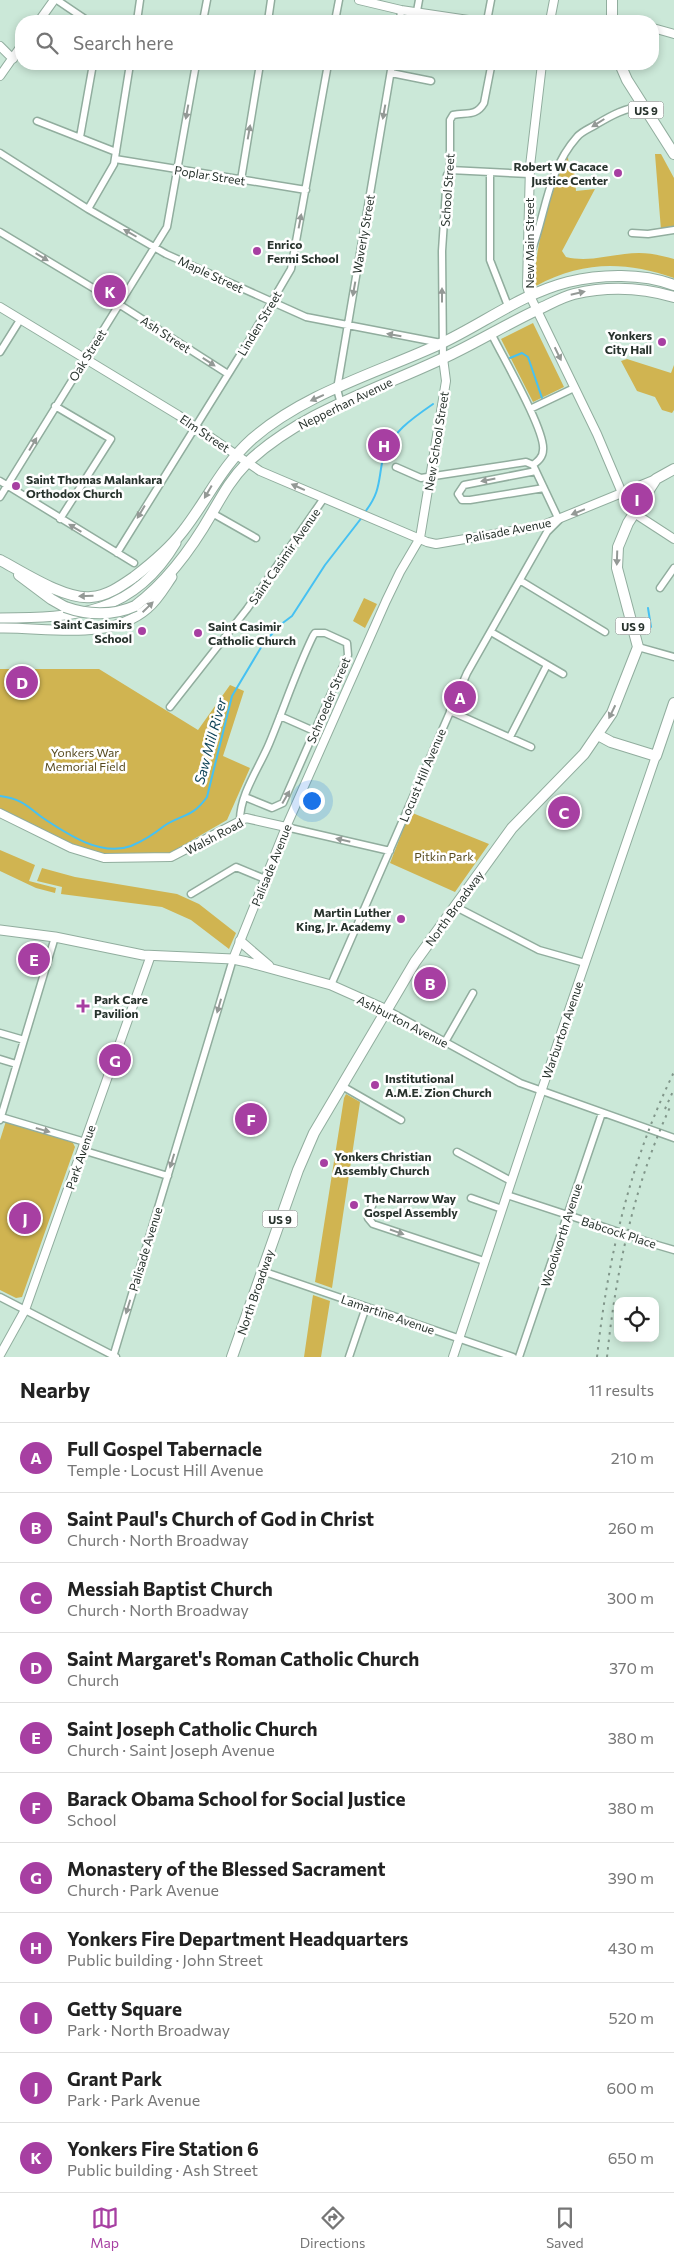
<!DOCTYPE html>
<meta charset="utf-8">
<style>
:root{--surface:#fff;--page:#f6f6f6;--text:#222;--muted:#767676;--line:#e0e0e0;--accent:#a73fa2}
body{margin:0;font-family:Commissioner,sans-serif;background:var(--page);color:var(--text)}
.controls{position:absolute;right:15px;bottom:15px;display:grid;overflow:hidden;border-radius:10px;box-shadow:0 2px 8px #0003}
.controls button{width:45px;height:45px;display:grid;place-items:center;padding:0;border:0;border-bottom:1px solid var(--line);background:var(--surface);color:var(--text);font:25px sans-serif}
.you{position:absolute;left:311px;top:800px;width:18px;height:18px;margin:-12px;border:4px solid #fff;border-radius:50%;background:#1a73e8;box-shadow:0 0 0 8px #1a73e833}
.badge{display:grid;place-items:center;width:32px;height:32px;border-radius:50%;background:var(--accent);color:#fff;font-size:16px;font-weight:700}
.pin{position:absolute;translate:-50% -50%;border:2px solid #fff;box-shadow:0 1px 5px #0006}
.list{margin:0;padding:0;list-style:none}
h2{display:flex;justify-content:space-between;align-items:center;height:65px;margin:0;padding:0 20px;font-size:21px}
h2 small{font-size:16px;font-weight:400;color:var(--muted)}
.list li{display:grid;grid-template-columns:32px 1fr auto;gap:15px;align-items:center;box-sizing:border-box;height:70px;padding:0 20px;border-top:1px solid var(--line)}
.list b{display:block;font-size:19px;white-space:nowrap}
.list p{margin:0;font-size:16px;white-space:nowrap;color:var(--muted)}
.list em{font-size:16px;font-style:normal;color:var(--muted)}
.icon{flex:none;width:28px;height:28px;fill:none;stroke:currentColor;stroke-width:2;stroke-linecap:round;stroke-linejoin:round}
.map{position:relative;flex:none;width:674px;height:1357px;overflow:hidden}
.search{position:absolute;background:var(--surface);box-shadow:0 2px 8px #0003;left:15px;right:15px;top:15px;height:55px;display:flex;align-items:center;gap:12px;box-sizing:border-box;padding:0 18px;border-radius:20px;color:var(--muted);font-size:19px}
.sheet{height:835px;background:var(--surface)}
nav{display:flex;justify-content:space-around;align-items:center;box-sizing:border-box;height:70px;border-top:1px solid var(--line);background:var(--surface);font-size:14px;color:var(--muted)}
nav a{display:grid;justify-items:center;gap:2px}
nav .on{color:var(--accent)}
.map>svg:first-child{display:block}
</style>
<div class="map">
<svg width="674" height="1357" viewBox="0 0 674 1357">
<rect width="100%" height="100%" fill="#cbe8d8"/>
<path fill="#d0b451" d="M 655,154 L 661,154 L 674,178 L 674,231 L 661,230 Z
M 568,157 L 569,169 L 574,169 L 576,191 L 595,189 L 562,251 L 566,257 C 591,263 614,253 639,253 C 651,253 663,256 674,259 L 674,278 C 624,261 583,261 536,286 C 530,271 549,199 555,182 C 558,173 563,165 568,157 Z
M 533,323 L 564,387 L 533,402 L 501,339 Z
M 627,359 L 671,373 L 674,365 L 674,410 L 672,413 L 662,410 L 655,397 L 637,391 L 621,361 Z
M 364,598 L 377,604 L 365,628 L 353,621 Z
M 0,669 L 99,669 L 198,730 L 230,685 L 244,691 L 223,756 L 250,768 L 227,820 L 168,854 L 104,856 L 67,844 L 0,810 Z
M 410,812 L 489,844 L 455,892 L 390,863 Z
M 0,850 L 35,865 L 29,881 L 56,888 L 55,893 L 36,888 L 0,871 Z
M 42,868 L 75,877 L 177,894 L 199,904 L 236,933 L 229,949 L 191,920 L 162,907 L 61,894 L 62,887 L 37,881 Z
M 346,1094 L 360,1102 L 332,1288 L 315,1282 L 344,1098 Z
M 6,1121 L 72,1141 L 75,1147 L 22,1297 L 16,1298 L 0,1290 L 0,1140 Z
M 313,1295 L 330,1301 L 321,1357 L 304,1357 Z"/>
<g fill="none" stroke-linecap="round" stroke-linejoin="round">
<path stroke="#46c1f2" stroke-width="2" d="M 510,358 L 522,353 L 528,357 L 542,398
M 365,512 C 381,491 378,481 383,458 C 389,434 414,417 433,404
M 648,608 L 651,627
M 0,796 C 22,799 27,806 43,818 C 67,834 101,857 131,846 C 143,841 154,834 164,826 C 182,814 192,818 207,797 L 232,696 L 263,644 L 280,625 L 292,616 L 325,565 L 363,516"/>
<g stroke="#91ad9e" stroke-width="9">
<path id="minor" d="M 57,0 L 88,21
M 417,11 L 419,0
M 137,21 L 140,0
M 203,21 L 207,0
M 268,21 L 271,0
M 335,21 L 339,0
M 400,21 L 401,10
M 487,21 L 491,0
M 391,73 L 431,81
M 37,121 L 116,152
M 80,137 L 93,64
M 0,153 L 88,209 L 166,254 L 306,317 L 441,343
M 115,159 L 306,190
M 450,170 L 529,174
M 490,172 L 490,260 L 508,306
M 241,180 L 260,64
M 88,209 L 114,164 L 130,64
M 0,232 L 103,294 L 228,374
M 632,233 L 648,234 L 674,230
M 529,258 C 546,216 546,172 577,137 C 582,131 591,128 597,124 C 612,115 625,108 643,106
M 491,333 C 501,354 546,431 543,450 C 543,457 538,461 533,465
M 0,352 L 20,320
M 443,358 L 442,251 L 447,175 L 450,170 L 450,120 L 453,115 C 466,112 476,117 484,103 L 491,67 L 486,64
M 341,404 L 337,389 L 392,64
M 55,406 L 111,439 L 60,519
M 530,409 L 574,388
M 396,467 L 421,478 L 526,462 L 533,465
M 536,471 L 464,485 L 458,494 L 462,500 L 470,500 L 544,488
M 0,481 L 134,563
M 0,497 L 167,227 L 196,64
M 212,513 L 256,538
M 117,553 L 247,344 L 291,269 L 328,64
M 521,581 L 605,632
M 660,588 L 674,568
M 491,632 L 563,674
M 638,647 L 674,657
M 170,707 L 247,609 L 324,498
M 450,711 L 531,747
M 280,716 L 314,731
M 510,737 L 547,665
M 240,820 C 240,794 259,768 269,744 C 284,708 296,671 313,636 L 315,633 L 325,633 L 347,643 L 348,655 L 283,803 L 272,808 L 245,797
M 286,827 L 390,851
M 191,894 L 236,867 L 265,879
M 456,907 L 539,950 L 585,963
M 331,985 L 467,673 L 547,532 L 559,520 L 533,465
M 387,1010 L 520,1083 L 674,1138
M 0,1033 L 24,1040
M 445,1042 L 473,993
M 0,1059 L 16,1064
M 342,1086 L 401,1120
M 1,1117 L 85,1142
M 0,1120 L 55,937
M 82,1150 L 168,1176
M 457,1152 L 511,1181
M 507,1195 L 598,1225
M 471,1198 L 502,1209
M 373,1203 L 368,1218 L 373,1224 L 484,1261
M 657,1245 L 674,1250
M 262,1271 L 513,1357
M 0,1297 L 116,1357
M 113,1357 L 233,959
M 349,1357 L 366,1307
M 519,1357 L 602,1113"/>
</g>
<g stroke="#91ad9e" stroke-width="10">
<path id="tertiary" d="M 359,0 L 401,10 L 475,21
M 39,21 L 54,0
M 550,21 L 554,0
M 653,28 L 674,34
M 0,46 L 13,59
M 542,64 L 530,166 L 527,286 L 530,296 L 597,434 L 622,493 L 634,513 L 674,539
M 0,76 L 21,46
M 0,307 L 178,415 L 260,471 L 427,542 L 436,544 L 541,526 L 656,479
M 0,813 L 71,848 L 104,858 L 171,857 L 246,818 L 286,827
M 233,959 L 286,827 L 386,601 L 400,572 L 420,538 L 446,381 L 443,358
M 0,1355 L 25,1310 L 151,955
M 453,1357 L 541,1092 L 656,756"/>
</g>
<g stroke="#91ad9e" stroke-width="11">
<path id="secondary" d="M 0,618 C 76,618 134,614 176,543
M 0,628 C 48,627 109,642 148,608 C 158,600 165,587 172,577
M 0,930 L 55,937 L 143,955 L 233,959 L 247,962 L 331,985 L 387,1010
M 240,941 L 269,966"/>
</g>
<g stroke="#91ad9e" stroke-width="12">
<path id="primary" d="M 612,0 L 612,21
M 620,64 L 627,80 L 674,154
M 0,560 C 23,572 65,600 91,597 C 107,596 121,586 134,577 C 151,564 170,548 183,531 C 208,499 221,467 252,439 C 305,393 377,373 440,344 C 483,324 521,294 568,282 C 601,274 642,273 674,285
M 19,575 L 51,599 L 65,607
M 135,606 C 167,582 192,548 212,513 C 222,496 231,479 246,464 C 302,410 383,388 452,354 C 481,340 509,323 539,309 C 550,304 562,297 574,294 C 608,286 640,287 674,297
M 598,735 L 611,742 L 656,756 L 674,703
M 232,1357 L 298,1170 L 314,1133 L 415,962 L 512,828 L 584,754 L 612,713 L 638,647 L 617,568 L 618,547 L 628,523 L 656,479 L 674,469"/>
</g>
<use href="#minor" stroke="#fff" stroke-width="6"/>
<use href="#tertiary" stroke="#fff" stroke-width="8"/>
<use href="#secondary" stroke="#fff" stroke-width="9"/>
<use href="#primary" stroke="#fff" stroke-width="10"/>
<path stroke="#81968a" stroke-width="2" stroke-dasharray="2.5 5" stroke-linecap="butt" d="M 665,1109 L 674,1089
M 597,1357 C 608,1257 630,1162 674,1072
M 607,1357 C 616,1270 634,1185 671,1105"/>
<g stroke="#91ad9e" stroke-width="9" stroke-linecap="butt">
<path id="minor-bridge" d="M 598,1225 L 657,1245"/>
</g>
<g stroke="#91ad9e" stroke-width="12" stroke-linecap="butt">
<path id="primary-bridge" d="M 65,607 C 87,615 113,616 135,606"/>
</g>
<use href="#minor-bridge" stroke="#fff" stroke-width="6"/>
<use href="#primary-bridge" stroke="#fff" stroke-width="10"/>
</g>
<defs><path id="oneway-solid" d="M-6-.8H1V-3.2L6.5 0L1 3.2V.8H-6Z" transform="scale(1.25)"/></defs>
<g fill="#949996">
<use href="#oneway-solid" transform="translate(187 112) rotate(100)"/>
<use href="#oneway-solid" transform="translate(384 112) rotate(100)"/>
<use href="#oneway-solid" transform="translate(598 123) rotate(148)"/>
<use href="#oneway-solid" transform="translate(249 132) rotate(-80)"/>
<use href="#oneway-solid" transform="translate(300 221) rotate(-79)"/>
<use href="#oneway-solid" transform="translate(130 233) rotate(-150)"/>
<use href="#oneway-solid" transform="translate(42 257) rotate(31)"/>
<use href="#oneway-solid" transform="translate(354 289) rotate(100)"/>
<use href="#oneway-solid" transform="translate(578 293) rotate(-13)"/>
<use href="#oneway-solid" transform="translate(442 295) rotate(-90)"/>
<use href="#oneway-solid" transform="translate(394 335) rotate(-170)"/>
<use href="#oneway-solid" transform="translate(558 354) rotate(64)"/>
<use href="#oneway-solid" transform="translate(209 362) rotate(33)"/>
<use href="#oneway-solid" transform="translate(317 398) rotate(156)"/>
<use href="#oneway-solid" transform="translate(33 444) rotate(-59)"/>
<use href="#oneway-solid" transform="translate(488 480) rotate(169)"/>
<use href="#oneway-solid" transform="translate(298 487) rotate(-156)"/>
<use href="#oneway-solid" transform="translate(208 492) rotate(120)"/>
<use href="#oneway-solid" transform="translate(141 512) rotate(121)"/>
<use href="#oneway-solid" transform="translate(578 512) rotate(158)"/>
<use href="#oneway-solid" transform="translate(75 528) rotate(-149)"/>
<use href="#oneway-solid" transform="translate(617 558) rotate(92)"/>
<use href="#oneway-solid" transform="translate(86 596) rotate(179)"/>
<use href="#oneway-solid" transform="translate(148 607) rotate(-44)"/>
<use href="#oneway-solid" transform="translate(612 712) rotate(116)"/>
<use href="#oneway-solid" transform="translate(286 797) rotate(-60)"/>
<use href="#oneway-solid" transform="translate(343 840) rotate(-167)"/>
<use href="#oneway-solid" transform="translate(219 1006) rotate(106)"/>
<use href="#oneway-solid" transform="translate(43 1130) rotate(16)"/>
<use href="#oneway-solid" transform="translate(172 1161) rotate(107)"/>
<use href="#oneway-solid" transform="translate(397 1232) rotate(19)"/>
<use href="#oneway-solid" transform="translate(128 1307) rotate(107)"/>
</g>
<g fill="#a73fa2" stroke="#fff" stroke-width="2">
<circle cx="618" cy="173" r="5"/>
<circle cx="257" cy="251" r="5"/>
<circle cx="662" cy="342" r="5"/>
<circle cx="16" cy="486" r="5"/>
<circle cx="142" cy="631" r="5"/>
<circle cx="198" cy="633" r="5"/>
<circle cx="401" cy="919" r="5"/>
<path d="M80.5 998.5h5v5h5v5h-5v5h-5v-5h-5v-5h5z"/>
<circle cx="375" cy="1085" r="5"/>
<circle cx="324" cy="1163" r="5"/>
<circle cx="354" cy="1205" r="5"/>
</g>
<g text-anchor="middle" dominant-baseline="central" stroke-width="5" stroke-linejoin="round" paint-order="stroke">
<g fill="#fff" stroke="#68706c" stroke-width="1">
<rect x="628.5" y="101.5" width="35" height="17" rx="4"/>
<rect x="615.5" y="617.5" width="35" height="17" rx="4"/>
<rect x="262.5" y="1210.5" width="35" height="17" rx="4"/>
</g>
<g font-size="11" font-weight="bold" fill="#28332d">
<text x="646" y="110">US 9</text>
<text x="633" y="626">US 9</text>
<text x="280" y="1219">US 9</text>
</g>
<g font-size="12" font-weight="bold" fill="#28332d" stroke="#fff" text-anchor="start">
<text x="608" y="166" text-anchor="end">Robert W Cacace<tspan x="608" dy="14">Justice Center</tspan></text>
<text x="267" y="244">Enrico<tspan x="267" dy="14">Fermi School</tspan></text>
<text x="652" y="335" text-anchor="end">Yonkers<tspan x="652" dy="14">City Hall</tspan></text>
<text x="26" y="479">Saint Thomas Malankara<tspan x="26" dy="14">Orthodox Church</tspan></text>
<text x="132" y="624" text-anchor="end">Saint Casimirs<tspan x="132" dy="14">School</tspan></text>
<text x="208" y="626">Saint Casimir<tspan x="208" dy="14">Catholic Church</tspan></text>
<text x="391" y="912" text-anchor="end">Martin Luther<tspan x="391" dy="14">King, Jr. Academy</tspan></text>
<text x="94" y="999">Park Care<tspan x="94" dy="14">Pavilion</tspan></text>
<text x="385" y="1078">Institutional<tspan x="385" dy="14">A.M.E. Zion Church</tspan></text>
<text x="334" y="1156">Yonkers Christian<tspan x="334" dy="14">Assembly Church</tspan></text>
<text x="364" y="1198">The Narrow Way<tspan x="364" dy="14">Gospel Assembly</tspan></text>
</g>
<g font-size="12" fill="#28332d" stroke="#fff">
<text transform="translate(210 175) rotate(9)">Poplar Street</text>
<text transform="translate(447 190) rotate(-86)">School Street</text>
<text transform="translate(363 234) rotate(-80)">Waverly Street</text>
<text transform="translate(529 243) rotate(-90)">New Main Street</text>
<text transform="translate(211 274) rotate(25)">Maple Street</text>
<text transform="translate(259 323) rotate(-59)">Linden Street</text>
<text transform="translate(166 334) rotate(33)">Ash Street</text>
<text transform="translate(87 355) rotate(-58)">Oak Street</text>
<text transform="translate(345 403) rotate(-26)">Nepperhan Avenue</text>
<text transform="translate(205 433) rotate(34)">Elm Street</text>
<text transform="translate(436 441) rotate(-81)">New School Street</text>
<text transform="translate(508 530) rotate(-11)">Palisade Avenue</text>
<text transform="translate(284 556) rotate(-55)">Saint Casimir Avenue</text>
<text transform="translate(328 700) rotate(-67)">Schroeder Street</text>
<text transform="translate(422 775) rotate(-67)">Locust Hill Avenue</text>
<text transform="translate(214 836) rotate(-28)">Walsh Road</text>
<text transform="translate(271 865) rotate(-68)">Palisade Avenue</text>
<text transform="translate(454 908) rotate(-54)">North Broadway</text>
<text transform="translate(403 1021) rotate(27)">Ashburton Avenue</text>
<text transform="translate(562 1030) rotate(-71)">Warburton Avenue</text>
<text transform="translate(80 1157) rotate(-71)">Park Avenue</text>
<text transform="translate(619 1232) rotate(18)">Babcock Place</text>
<text transform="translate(561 1235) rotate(-72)">Woodworth Avenue</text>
<text transform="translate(145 1249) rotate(-73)">Palisade Avenue</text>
<text transform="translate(255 1292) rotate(-71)">North Broadway</text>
<text transform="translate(388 1314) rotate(19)">Lamartine Avenue</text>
</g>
<g font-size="12" fill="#564a1f" stroke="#fff">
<text x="85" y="752">Yonkers War<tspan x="85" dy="14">Memorial Field</tspan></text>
<text x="444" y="856">Pitkin Park</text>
</g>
<g font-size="14" font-style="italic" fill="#104458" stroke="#fff">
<text transform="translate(210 741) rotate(-75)">Saw Mill River</text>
</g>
</g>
</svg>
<div class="controls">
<button><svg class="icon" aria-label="locate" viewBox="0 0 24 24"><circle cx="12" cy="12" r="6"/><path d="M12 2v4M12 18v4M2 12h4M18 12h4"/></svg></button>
</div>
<div class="you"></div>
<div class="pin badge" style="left:460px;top:697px">A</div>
<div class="pin badge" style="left:430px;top:983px">B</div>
<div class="pin badge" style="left:564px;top:812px">C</div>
<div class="pin badge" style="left:22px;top:682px">D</div>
<div class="pin badge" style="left:34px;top:959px">E</div>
<div class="pin badge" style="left:251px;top:1119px">F</div>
<div class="pin badge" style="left:115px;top:1060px">G</div>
<div class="pin badge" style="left:384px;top:445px">H</div>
<div class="pin badge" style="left:637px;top:499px">I</div>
<div class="pin badge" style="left:25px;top:1218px">J</div>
<div class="pin badge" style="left:110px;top:291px">K</div>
<div class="search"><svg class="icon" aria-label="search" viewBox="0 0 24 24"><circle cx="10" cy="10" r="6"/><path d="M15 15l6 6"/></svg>Search here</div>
</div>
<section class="sheet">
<h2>Nearby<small>11 results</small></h2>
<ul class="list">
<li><span class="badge">A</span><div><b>Full Gospel Tabernacle</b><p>Temple · Locust Hill Avenue</p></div><em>210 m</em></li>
<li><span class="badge">B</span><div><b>Saint Paul's Church of God in Christ</b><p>Church · North Broadway</p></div><em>260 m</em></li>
<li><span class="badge">C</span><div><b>Messiah Baptist Church</b><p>Church · North Broadway</p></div><em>300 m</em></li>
<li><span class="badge">D</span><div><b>Saint Margaret's Roman Catholic Church</b><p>Church</p></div><em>370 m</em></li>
<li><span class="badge">E</span><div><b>Saint Joseph Catholic Church</b><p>Church · Saint Joseph Avenue</p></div><em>380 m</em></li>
<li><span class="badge">F</span><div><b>Barack Obama School for Social Justice</b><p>School</p></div><em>380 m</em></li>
<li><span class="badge">G</span><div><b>Monastery of the Blessed Sacrament</b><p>Church · Park Avenue</p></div><em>390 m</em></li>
<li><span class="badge">H</span><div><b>Yonkers Fire Department Headquarters</b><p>Public building · John Street</p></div><em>430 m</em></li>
<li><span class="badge">I</span><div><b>Getty Square</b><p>Park · North Broadway</p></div><em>520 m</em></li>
<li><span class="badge">J</span><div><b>Grant Park</b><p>Park · Park Avenue</p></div><em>600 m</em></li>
<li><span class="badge">K</span><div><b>Yonkers Fire Station 6</b><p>Public building · Ash Street</p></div><em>650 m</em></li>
</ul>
</section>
<nav>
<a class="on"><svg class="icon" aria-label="map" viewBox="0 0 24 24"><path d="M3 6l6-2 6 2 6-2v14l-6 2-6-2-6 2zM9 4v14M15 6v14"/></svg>Map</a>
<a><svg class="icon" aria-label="directions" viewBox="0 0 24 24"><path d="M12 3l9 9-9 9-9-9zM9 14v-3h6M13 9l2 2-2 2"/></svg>Directions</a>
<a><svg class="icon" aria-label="saved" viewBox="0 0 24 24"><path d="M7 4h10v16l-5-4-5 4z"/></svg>Saved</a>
</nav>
